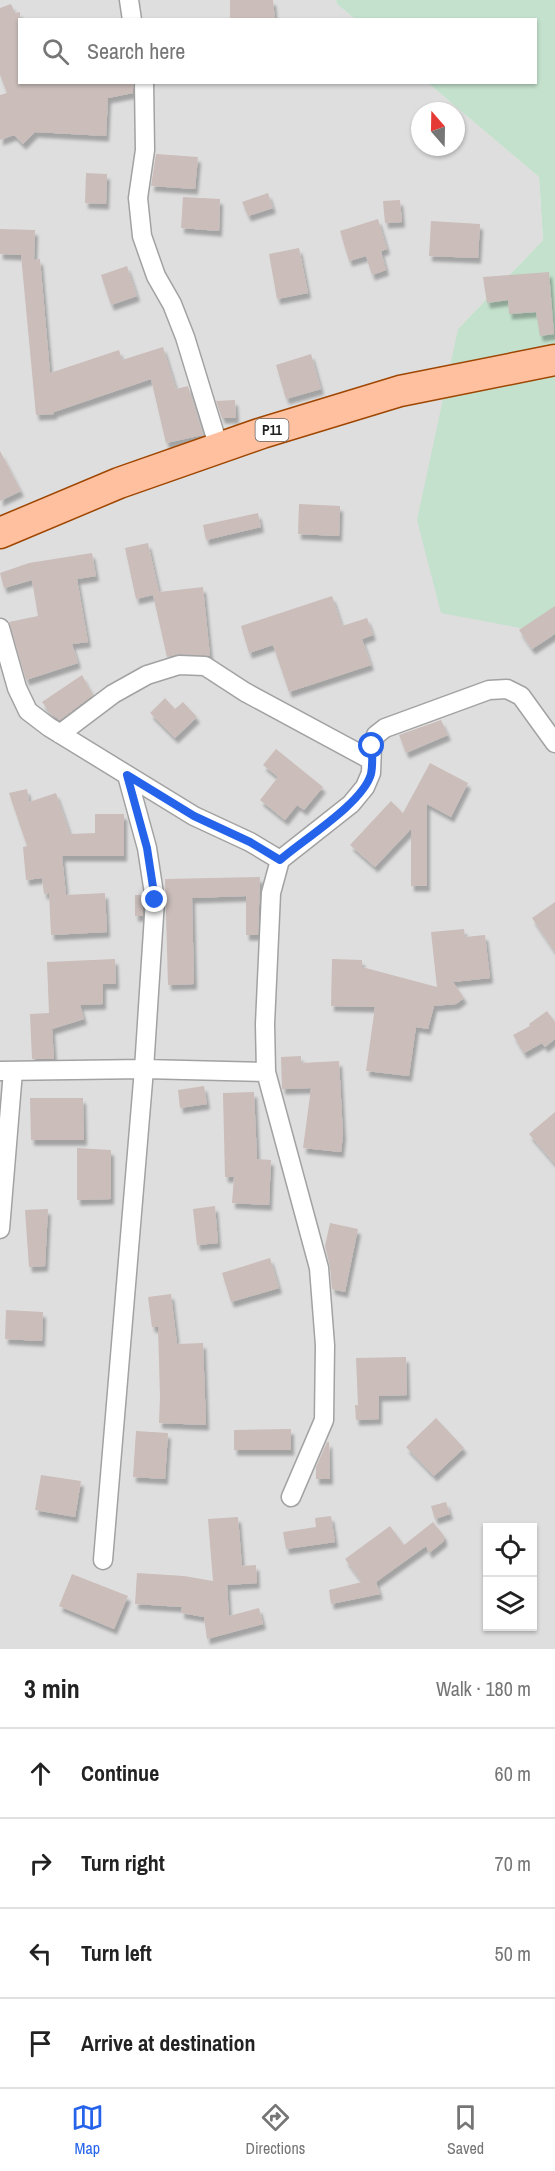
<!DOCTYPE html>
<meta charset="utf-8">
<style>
:root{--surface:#fff;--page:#f6f6f6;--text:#222;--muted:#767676;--line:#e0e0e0;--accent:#2563eb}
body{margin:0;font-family:"Archivo Narrow",sans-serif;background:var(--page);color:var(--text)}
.controls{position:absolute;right:18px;bottom:18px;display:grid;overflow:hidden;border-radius:0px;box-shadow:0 2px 4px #0004}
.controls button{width:54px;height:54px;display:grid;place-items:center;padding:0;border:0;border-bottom:2px solid var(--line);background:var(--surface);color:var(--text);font:30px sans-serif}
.compass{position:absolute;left:411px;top:102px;width:54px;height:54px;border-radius:50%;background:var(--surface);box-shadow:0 2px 4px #0004;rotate:340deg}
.stop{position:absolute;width:18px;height:18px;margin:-14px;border:4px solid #2563eb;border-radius:50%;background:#fff}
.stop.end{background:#2563eb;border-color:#fff;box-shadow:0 2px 6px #0008}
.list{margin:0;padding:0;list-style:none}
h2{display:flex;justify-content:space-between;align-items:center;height:78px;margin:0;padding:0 24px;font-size:26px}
h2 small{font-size:20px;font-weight:400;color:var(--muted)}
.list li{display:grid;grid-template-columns:39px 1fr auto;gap:18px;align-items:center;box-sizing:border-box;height:90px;padding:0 24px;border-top:2px solid var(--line)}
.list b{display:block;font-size:22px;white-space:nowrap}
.list em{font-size:20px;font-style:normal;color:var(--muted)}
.icon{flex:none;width:33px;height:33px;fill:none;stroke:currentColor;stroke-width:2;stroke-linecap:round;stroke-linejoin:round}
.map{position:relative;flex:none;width:555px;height:1649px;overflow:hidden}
.search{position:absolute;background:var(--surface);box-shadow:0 2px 4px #0004;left:18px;right:18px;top:18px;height:66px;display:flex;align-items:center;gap:15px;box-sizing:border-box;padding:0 21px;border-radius:0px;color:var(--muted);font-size:22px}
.sheet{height:438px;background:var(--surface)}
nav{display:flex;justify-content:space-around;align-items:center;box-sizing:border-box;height:84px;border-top:2px solid var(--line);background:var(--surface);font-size:16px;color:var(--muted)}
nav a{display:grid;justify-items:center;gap:3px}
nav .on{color:var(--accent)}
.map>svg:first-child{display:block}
</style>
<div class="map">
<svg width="555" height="1649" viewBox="0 0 555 1649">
<defs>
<filter id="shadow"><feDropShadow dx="3" dy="5.5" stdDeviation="1.5" flood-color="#0004"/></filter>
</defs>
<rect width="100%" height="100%" fill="#f2ece7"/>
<path fill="#dfdede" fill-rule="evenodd" d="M 0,0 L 336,0 L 337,4 L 355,19 L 20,20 L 20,82 L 428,83 L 539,177 L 543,240 L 458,329 L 547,633 L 555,637 L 555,1649 L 0,1649 ZM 420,111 L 456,111 L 456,147 L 420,147 ZM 488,1528 L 532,1528 L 532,1626 L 488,1626 Z"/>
<path fill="#c3e1cc" d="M 336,0 L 555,0 L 555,637 L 547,633 L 441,613 L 417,520 L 458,329 L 543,240 L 539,177 L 428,83 L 536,82 L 536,20 L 355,19 L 337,4 Z"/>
<path fill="#cabdba" filter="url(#shadow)" d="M 230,0 L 273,0 L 275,20 L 230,20 Z
M 11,4 L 15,13 L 20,12 L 20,82 L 133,82 L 133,93 L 108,98 L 106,136 L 35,132 L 23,144 L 14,135 L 0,140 L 0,95 L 7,93 L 0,75 L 0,8 Z
M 156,154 L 198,157 L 195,189 L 151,186 Z
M 86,173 L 107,174 L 106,204 L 85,203 Z
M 268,193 L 273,208 L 248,216 L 242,202 Z
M 183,197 L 220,199 L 219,231 L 181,228 Z
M 400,200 L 402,222 L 385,223 L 383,201 Z
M 378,219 L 387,249 L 381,251 L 386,270 L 372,275 L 366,256 L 349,261 L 340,231 Z
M 431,221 L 480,224 L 478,258 L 429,256 Z
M 0,229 L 35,230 L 34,260 L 40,259 L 50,373 L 119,350 L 122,360 L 163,347 L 176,389 L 188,386 L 203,435 L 166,443 L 151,379 L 54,412 L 54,414 L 36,415 L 21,255 L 0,254 Z
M 299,248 L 308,293 L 277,299 L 269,254 Z
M 127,266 L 137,296 L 111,305 L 101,275 Z
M 549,272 L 554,334 L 540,336 L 536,312 L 509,314 L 508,300 L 487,303 L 483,277 Z
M 311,354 L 321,389 L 286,399 L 276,365 Z
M 235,400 L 236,418 L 222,418 L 216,401 Z
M 0,451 L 21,491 L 0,501 Z
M 299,504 L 340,506 L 339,536 L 298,534 Z
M 258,513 L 261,527 L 206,540 L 203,525 Z
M 148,543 L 159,592 L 203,587 L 210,656 L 179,654 L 167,657 L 153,595 L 136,599 L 125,548 Z
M 92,553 L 96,576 L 77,579 L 88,642 L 72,644 L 78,663 L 26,680 L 9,622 L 38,616 L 32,580 L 4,588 L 0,573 L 29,563 Z
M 332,596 L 342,626 L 367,618 L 373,635 L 362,639 L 371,665 L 289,692 L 273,645 L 249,653 L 241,626 Z
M 555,606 L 555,634 L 532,649 L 519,630 Z
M 82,675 L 93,695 L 60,720 L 51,714 L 42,702 Z
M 165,698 L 175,709 L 183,702 L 197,717 L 175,738 L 150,713 Z
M 441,720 L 448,735 L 406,753 L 399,735 Z
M 276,749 L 323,787 L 304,810 L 297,805 L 285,820 L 260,800 L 278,777 L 263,765 Z
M 430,763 L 468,783 L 451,817 L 427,804 L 427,886 L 411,886 L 411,829 L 375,867 L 350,845 L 391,801 L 403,813 Z
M 27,789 L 29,802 L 56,793 L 70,834 L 95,833 L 95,814 L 124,814 L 124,856 L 62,856 L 66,895 L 105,893 L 107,932 L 51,935 L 49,893 L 44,894 L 42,878 L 26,880 L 23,847 L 27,846 L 9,793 Z
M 260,877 L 258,935 L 246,935 L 246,896 L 192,898 L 194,984 L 168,985 L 165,879 Z
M 135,895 L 143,895 L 143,916 L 135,916 Z
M 555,902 L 555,952 L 532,918 Z
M 464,929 L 465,937 L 485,935 L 490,978 L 453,982 L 464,998 L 456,1004 L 434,1006 L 428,1029 L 416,1027 L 409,1076 L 366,1071 L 375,1007 L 331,1006 L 332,959 L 362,960 L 362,967 L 437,987 L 431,932 Z
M 115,959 L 116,984 L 103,984 L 103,1004 L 80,1005 L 84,1019 L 52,1029 L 54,1059 L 32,1059 L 30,1014 L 49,1013 L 47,962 Z
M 547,1011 L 555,1022 L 555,1039 L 545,1047 L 542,1043 L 524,1053 L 513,1035 L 530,1026 L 529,1024 Z
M 301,1056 L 301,1063 L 339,1061 L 343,1135 L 341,1152 L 303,1148 L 311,1088 L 282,1089 L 281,1057 Z
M 204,1086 L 207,1104 L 180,1108 L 178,1090 Z
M 254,1092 L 257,1159 L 271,1160 L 269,1205 L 232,1203 L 234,1177 L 225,1177 L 223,1093 Z
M 30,1098 L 83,1098 L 84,1140 L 31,1140 Z
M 555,1112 L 555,1164 L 529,1134 Z
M 77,1148 L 111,1150 L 111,1199 L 77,1200 Z
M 215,1206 L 218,1243 L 197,1245 L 193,1209 Z
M 48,1209 L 45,1266 L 29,1267 L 25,1210 Z
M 330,1223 L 358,1229 L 345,1292 L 332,1289 L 330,1267 L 325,1246 Z
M 270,1258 L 279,1288 L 231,1302 L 222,1273 Z
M 171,1294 L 177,1344 L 203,1343 L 206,1425 L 159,1423 L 160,1397 L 158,1327 L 152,1327 L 148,1297 Z
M 6,1310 L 43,1312 L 42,1341 L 5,1339 Z
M 406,1357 L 407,1395 L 379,1396 L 379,1419 L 356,1420 L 355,1405 L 358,1405 L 356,1358 Z
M 436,1418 L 464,1448 L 434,1476 L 406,1447 Z
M 291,1429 L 291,1450 L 234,1450 L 234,1430 Z
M 136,1431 L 168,1433 L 165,1479 L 133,1477 Z
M 327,1442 L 329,1442 L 330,1479 L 316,1479 L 316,1467 Z
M 41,1475 L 81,1481 L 75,1517 L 35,1510 Z
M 446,1502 L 450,1514 L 435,1519 L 431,1506 Z
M 331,1516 L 335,1542 L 286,1549 L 283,1532 L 316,1527 L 315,1518 Z
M 238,1517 L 242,1566 L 256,1565 L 257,1583 L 227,1585 L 229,1616 L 259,1608 L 263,1624 L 207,1639 L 204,1617 L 181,1613 L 182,1607 L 135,1604 L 137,1573 L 184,1576 L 213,1581 L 208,1519 Z
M 433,1522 L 444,1536 L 444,1541 L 429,1553 L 426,1546 L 376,1582 L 380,1594 L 331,1604 L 329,1590 L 362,1582 L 345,1559 L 390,1526 L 404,1545 Z
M 72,1574 L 128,1596 L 114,1629 L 59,1606 Z"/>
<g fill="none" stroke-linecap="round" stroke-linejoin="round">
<g stroke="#a2a2a2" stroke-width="21">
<path id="street" d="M 129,0 L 132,20
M 144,82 L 145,150 L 138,198 L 142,236 L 156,276 L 172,304 L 185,337 L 219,448
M 0,628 L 17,688 L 28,711 L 49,727 L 194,816 L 250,842 L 280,860
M 60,734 L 113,694 L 147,675 L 179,665 L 205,666 L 245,692 L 371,760
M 0,1071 L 144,1069 L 266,1072
M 0,1229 L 13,1071
M 291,1497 L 324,1420 L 325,1345 L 319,1268 L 266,1072 L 265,1024 L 271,893 L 280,860 L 351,804 L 365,787 L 371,773 L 372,746 L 376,735 L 385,728 L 489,690 L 507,689 L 521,696 L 555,743
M 103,1560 L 144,1069 L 155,900 L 147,848 L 127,775"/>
</g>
<g stroke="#9e4600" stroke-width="33">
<path id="primary" d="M 0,533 L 119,483 L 262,433 L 400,391 L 555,360"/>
</g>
<use href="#street" stroke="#fff" stroke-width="18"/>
<use href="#primary" stroke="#ffc09f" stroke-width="30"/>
</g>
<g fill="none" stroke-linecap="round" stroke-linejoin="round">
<path stroke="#2563eb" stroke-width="8" d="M 155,900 L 147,848 L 127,775 L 194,816 L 250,842 L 280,860 C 304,839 363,803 371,774 C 373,765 372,754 372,746"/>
</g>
<g text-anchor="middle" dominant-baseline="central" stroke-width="5" stroke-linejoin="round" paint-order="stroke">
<rect fill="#fff" stroke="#646464" stroke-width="1.5" x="255.5" y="419" width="33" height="22" rx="4.5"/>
<g font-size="14" font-weight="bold" fill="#212121">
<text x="272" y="430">P11</text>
</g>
</g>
</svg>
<div class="controls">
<button><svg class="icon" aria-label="locate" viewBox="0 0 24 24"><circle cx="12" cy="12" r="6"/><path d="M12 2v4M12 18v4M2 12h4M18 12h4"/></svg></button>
<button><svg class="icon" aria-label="layers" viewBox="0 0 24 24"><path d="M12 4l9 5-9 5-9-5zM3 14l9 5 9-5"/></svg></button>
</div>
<svg class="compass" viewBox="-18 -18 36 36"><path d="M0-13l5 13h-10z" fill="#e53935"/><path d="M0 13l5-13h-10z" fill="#767676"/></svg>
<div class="stop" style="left:372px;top:746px"></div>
<div class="stop end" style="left:155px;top:900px"></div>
<div class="search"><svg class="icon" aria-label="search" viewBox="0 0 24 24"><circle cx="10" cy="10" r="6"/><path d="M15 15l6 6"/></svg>Search here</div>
</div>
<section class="sheet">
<h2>3 min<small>Walk · 180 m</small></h2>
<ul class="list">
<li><svg class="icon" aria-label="ahead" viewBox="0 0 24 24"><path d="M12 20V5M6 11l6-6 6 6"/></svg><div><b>Continue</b></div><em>60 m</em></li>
<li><svg class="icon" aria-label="right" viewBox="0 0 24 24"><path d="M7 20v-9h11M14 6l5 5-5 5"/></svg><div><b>Turn right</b></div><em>70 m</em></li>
<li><svg class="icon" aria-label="left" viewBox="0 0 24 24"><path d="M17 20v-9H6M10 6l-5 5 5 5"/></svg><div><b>Turn left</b></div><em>50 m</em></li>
<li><svg class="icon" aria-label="arrive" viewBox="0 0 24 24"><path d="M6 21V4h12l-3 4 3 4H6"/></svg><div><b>Arrive at destination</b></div></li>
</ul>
</section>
<nav>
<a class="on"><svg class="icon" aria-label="map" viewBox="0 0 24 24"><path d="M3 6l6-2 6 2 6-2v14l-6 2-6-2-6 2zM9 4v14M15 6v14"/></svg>Map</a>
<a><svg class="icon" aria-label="directions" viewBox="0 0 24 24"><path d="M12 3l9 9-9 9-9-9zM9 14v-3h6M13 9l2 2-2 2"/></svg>Directions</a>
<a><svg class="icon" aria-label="saved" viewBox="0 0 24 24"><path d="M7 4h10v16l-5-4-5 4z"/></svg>Saved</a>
</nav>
